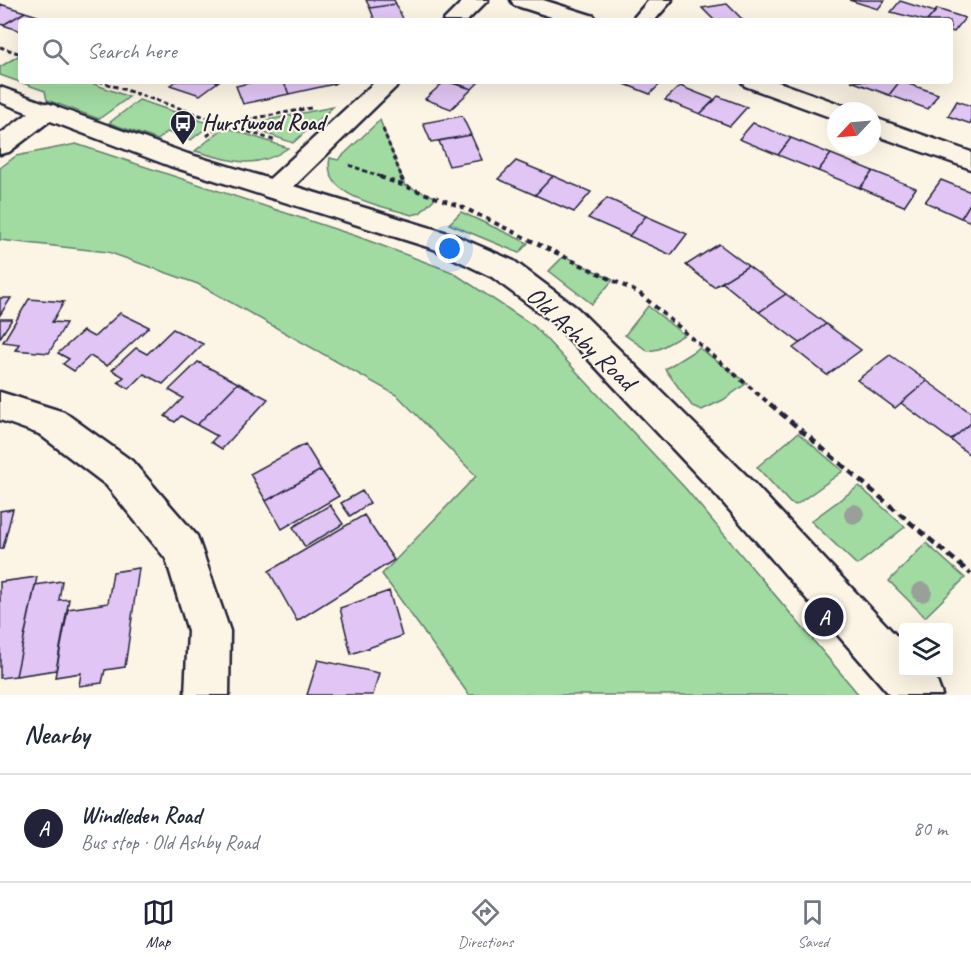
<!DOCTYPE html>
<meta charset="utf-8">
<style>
:root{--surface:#fff;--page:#f2f2f3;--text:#1f2937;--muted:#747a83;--line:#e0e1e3;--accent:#22223b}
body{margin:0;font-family:Caveat,sans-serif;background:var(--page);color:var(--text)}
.controls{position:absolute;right:18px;bottom:18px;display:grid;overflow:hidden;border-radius:6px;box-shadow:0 6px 24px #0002}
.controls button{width:54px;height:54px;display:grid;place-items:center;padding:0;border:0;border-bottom:2px solid var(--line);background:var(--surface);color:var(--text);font:30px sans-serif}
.compass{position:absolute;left:827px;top:102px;width:54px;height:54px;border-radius:50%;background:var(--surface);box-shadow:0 6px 24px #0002;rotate:244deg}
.you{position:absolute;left:450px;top:249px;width:21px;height:21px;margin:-15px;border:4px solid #fff;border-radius:50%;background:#1a73e8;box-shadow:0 0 0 9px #1a73e833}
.badge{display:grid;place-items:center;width:39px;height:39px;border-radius:50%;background:var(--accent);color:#fff;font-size:20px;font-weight:700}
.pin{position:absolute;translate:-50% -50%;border:3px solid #fff;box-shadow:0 2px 6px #0006}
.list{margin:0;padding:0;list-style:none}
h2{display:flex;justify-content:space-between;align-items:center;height:78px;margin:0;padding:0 24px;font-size:26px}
h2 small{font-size:20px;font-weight:400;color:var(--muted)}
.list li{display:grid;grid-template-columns:39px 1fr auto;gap:18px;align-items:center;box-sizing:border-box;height:108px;padding:0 24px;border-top:2px solid var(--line)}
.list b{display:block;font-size:22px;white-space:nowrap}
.list p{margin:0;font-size:20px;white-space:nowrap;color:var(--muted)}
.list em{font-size:20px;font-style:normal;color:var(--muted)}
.icon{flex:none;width:33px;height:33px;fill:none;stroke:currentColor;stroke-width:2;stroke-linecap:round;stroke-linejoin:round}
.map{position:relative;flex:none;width:971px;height:695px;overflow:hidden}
.search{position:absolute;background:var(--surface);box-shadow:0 6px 24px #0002;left:18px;right:18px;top:18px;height:66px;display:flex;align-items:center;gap:15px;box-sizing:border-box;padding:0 21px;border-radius:6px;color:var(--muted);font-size:22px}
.sheet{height:186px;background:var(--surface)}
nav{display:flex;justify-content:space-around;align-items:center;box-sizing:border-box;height:84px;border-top:2px solid var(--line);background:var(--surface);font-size:16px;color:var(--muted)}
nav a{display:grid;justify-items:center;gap:3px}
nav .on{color:var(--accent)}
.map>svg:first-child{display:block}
</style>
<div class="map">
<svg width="971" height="695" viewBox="0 0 971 695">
<rect width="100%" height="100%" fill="#fcf5e5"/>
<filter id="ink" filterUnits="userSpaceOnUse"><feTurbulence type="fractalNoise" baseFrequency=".0167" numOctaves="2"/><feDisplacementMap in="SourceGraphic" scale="12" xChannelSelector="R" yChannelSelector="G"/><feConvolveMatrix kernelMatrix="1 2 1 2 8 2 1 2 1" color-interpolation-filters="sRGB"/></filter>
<g filter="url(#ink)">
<path fill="#a1dba1" stroke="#627e6e" stroke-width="1.5" d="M 18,56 L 21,58 L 21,81 L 86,81 L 129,97 L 99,119 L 47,100 L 45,91 L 0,75 L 0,67 Z
M 139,100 L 211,124 L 191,140 L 167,132 L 158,140 L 109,123 Z
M 333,107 L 293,143 L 242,125 Z
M 380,120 L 405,186 L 436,197 L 420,213 L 412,215 C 385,206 321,198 330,158 L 338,160 Z
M 225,127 L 288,148 C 256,171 230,161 195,151 Z
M 76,144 L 356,236 L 452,272 L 534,326 L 685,488 L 859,695 L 469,695 L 382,574 L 476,476 L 398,396 L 198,284 L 108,252 L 0,240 L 0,168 L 16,156 Z
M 461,212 L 528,243 L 519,253 L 449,224 Z
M 564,256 L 613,280 L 592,304 L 549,271 Z
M 648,306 L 684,335 L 659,349 L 648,351 L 625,335 Z
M 699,348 L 747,383 L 723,400 L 702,410 L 692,406 L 665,369 Z
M 798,433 L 843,471 L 796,505 L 790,503 L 757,467 Z
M 859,486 L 905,527 L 857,565 L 811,521 Z
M 926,543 L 965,578 L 925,617 L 889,581 Z"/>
<path fill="#e1c5f4" stroke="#22223b" stroke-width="1.5" d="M 366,0 L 394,0 L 396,4 L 370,8 Z
M 849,0 L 885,0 L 878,9 Z
M 900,1 L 935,12 L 927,21 L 891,12 Z
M 0,4 L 25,12 L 3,25 L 0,24 Z
M 396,4 L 404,21 L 375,21 L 370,8 Z
M 727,4 L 744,21 L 715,21 L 702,8 Z
M 937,9 L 965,18 L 954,32 L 950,31 L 950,21 L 927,21 Z
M 25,12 L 50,20 L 21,21 L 21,31 L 3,25 Z
M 176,81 L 219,81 L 200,95 L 170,85 Z
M 257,81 L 283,81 L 289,94 L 243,104 L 236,86 Z
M 283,81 L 338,81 L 334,84 L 289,94 Z
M 445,81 L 472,89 L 451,109 L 425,99 Z
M 449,81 L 480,81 L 472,89 Z
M 617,81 L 663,81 L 650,94 Z
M 851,81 L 900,81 L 889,95 Z
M 900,81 L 938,94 L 928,109 L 889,95 Z
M 680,86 L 715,100 L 700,114 L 665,100 Z
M 718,96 L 747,107 L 730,126 L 700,114 Z
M 957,101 L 971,106 L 971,124 L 948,116 Z
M 462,116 L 471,135 L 431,142 L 423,123 Z
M 753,123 L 791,138 L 778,155 L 739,139 Z
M 471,135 L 482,160 L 449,166 L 439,141 Z
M 791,138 L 831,154 L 818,171 L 778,155 Z
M 831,154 L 873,171 L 860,188 L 818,171 Z
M 516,161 L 553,176 L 535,195 L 498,179 Z
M 873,171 L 916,188 L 904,206 L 860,188 Z
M 553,176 L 591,192 L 574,212 L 535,195 Z
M 941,180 L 971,192 L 971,202 L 961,218 L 925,202 Z
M 607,198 L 646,216 L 629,236 L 588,218 Z
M 971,202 L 971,222 L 961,218 Z
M 646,216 L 687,234 L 671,255 L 629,236 Z
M 719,244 L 748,266 L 714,287 L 686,265 Z
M 748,266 L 786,294 L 759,312 L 722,282 Z
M 786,294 L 826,324 L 800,343 L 759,312 Z
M 0,298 L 11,298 L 0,315 Z
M 29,299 L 64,302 L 52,322 L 66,323 L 49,353 L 15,350 L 19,344 L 3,342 Z
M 120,313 L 149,327 L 107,366 L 90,356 L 74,371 L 63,364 L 69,359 L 58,353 L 83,331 L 94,337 Z
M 0,319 L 12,319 L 0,338 Z
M 826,324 L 861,350 L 827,375 L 793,348 Z
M 173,329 L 203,344 L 163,384 L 144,374 L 129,389 L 118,382 L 124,377 L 112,370 L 136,348 L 147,354 Z
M 890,355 L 927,381 L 895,408 L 857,380 Z
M 198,362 L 238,383 L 197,425 L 181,416 L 175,422 L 165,416 L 183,398 L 169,390 Z
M 927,381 L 971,413 L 971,423 L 951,440 L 901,403 Z
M 238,383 L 268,399 L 222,449 L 211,442 L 217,436 L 197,425 Z
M 971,423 L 971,456 L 951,440 Z
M 305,444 L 321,470 L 266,501 L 250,474 Z
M 321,470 L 339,496 L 282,529 L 266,501 Z
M 362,491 L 370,503 L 350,516 L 341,503 Z
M 330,505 L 343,524 L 305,547 L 293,527 Z
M 13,509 L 3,548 L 0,549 L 0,511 Z
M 364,515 L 394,560 L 297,621 L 269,571 Z
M 139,568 L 125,667 L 105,670 L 102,683 L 79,686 L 81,673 L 55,677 L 68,609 L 108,603 L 113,572 Z
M 37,577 L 16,676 L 0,678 L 0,582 Z
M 62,581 L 59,600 L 69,599 L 56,670 L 16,676 L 35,585 Z
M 389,591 L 402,636 L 351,654 L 340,608 Z
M 318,660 L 379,673 L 373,695 L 307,695 Z"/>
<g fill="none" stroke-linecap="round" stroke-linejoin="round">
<g stroke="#22223b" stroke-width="5">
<path id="minor" d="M 464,0 L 488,0 L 467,21 L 443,21 Z
M 511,0 L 543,0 L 594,16 L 597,21 L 564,21 L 514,5 Z
M 649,0 L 672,0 L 654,21 L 631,21 Z
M 376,81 L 402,81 L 284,196 L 274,199 L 264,196 L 260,190 L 264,184 Z
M 741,81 L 776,81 L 845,106 L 849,111 L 836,111 L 836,119 L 827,116 L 745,86 Z
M 47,103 L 56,106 L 60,111 L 56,116 L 9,152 L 0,154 L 0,134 L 38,106 Z
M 872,117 L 971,152 L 971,169 L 872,134 Z
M 0,392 L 64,412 L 132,461 L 197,536 L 230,631 L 229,695 L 185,695 L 188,631 L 166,559 L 106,485 L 39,434 L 0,420 Z"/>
</g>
<g stroke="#22223b" stroke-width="5">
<path id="tertiary" d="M 0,87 L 188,154 L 454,235 L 514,261 L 577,308 L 745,474 L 904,644 L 904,672 L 930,672 L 936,679 L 942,695 L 890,695 L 719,498 L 555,324 L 492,277 L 434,249 L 170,166 L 0,102 Z"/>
</g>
<path stroke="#22223b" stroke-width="3" stroke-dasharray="4.5 3" stroke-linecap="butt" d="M 0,47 L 21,54
M 99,81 L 276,141
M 383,129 L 402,178
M 207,136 L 222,124 L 311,108
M 349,165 L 384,178"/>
<path stroke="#22223b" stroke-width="4" stroke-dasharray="5 4.5" stroke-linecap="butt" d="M 380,177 L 462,207 L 639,293 L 771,405
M 401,177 L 405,186"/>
<path stroke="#22223b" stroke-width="4.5" stroke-dasharray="8 5" stroke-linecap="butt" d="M 770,404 L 971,574"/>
<use href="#minor" fill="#fcf5e5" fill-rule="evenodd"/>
<use href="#tertiary" fill="#fcf5e5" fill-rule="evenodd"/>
</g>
<g fill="#99a099">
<circle cx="854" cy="514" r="10"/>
<circle cx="922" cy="592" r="10"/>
</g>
</g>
<defs>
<g id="bus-pin" transform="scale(1.35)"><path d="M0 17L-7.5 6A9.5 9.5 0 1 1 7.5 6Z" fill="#22223b" stroke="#fcf5e5"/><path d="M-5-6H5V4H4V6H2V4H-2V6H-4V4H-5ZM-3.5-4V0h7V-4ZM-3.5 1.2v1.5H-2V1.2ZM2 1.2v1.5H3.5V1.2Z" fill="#fff"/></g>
</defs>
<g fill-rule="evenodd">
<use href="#bus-pin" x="183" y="123"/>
</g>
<g text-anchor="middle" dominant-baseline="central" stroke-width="4.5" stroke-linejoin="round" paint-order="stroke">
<g font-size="22" font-weight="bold" fill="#22223b" stroke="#fcf5e5" text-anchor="start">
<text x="202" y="123">Hurstwood Road</text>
</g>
<g font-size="26" fill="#22223b" stroke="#fcf5e5">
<text transform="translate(581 338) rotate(43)">Old Ashby Road</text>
</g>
</g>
</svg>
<div class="controls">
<button><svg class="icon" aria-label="layers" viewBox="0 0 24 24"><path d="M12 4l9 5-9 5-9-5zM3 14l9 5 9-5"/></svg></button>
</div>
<svg class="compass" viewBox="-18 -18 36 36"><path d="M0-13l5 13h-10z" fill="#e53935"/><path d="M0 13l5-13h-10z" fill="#747a83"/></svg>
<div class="you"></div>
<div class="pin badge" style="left:824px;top:617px">A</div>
<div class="search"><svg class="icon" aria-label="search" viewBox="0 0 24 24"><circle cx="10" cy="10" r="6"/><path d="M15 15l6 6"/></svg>Search here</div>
</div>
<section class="sheet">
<h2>Nearby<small></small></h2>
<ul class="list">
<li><span class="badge">A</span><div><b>Windleden Road</b><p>Bus stop · Old Ashby Road</p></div><em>80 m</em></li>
</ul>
</section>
<nav>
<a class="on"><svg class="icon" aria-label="map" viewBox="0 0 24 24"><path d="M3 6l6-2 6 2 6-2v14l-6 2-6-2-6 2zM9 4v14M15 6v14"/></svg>Map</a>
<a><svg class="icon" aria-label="directions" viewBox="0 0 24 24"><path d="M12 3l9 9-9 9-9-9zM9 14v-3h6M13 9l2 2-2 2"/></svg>Directions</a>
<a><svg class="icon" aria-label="saved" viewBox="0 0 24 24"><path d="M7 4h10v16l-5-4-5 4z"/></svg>Saved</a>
</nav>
